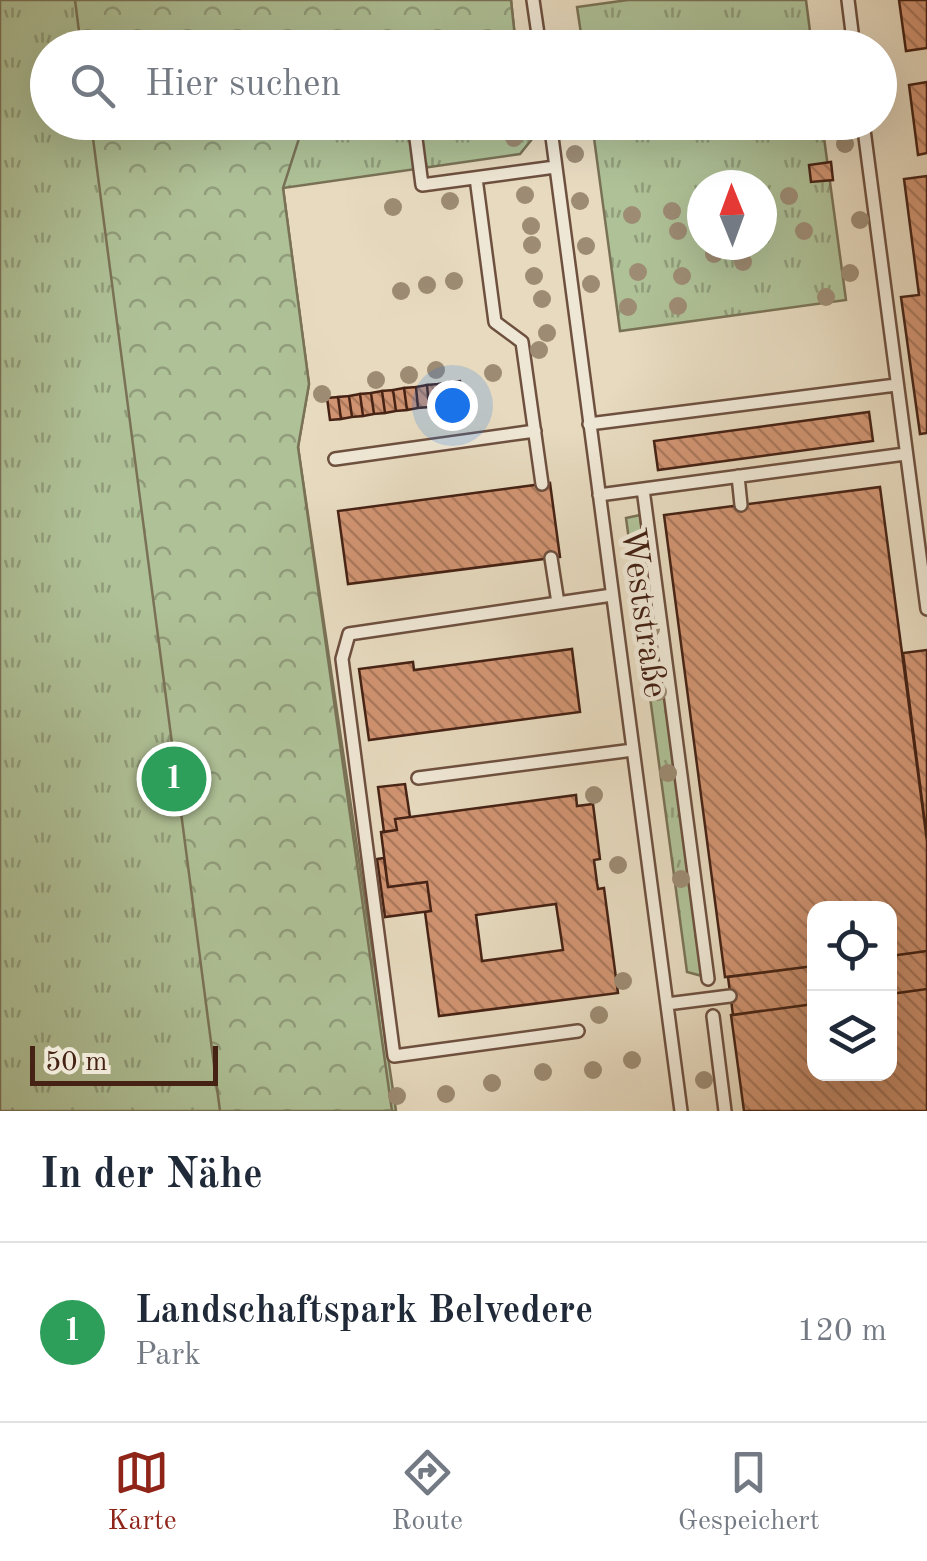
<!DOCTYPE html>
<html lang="de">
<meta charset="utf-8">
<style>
:root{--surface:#fff;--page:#f6f6f7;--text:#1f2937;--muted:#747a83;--line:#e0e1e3;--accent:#8f2418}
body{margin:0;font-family:"Old Standard TT",serif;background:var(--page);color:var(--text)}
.controls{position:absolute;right:30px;bottom:30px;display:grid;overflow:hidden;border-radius:20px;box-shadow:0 10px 40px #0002}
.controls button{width:90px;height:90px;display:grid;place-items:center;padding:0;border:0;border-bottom:2px solid var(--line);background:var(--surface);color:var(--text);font:50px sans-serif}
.compass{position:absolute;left:687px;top:170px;width:90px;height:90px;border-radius:50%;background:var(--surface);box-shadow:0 10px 40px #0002;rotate:359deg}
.scale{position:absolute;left:30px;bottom:25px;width:188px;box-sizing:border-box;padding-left:10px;border:5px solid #452214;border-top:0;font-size:28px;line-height:35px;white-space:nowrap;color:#452214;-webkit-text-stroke:8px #efe7d5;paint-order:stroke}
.you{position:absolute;left:452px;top:405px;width:35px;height:35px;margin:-25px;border:8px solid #fff;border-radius:50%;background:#1a73e8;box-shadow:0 0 0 15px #1a73e833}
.badge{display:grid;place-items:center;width:65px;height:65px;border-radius:50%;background:var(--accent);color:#fff;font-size:32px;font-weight:700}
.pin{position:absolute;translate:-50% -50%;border:5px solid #fff;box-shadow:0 2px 10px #0006}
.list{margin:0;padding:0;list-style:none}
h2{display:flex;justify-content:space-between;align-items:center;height:130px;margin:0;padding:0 40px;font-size:42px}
h2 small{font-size:32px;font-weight:400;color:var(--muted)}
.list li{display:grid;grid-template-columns:65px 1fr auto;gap:30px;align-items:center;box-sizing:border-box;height:180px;padding:0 40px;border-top:2px solid var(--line)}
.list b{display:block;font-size:38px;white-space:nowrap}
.list p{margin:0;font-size:32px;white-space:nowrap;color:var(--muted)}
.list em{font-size:32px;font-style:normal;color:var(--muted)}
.icon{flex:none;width:55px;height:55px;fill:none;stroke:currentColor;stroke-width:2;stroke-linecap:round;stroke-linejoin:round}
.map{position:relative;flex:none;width:927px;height:1111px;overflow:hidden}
.search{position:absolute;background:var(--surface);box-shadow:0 10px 40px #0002;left:30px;right:30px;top:30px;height:110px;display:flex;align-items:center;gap:25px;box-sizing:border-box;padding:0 35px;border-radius:55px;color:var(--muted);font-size:38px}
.sheet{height:310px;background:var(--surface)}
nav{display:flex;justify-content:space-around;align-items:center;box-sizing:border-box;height:140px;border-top:2px solid var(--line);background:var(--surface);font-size:28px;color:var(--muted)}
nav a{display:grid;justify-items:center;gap:5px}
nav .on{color:var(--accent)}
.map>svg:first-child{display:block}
</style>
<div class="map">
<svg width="927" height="1111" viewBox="0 0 927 1111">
<defs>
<pattern id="grass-tufts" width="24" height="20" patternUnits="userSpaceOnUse" patternTransform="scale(2.5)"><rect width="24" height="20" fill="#afc197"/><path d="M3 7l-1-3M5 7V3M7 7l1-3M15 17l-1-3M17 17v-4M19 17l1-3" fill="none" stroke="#909c7a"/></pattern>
<pattern id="forest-crowns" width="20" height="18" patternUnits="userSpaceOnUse" patternTransform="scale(2.5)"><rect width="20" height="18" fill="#afc197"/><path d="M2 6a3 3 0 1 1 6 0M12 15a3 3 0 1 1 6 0" fill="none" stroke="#909c7a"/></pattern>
<pattern id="building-back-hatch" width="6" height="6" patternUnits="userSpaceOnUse" patternTransform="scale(2.5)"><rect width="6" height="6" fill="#d19472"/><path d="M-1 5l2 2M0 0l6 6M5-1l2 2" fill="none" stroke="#ab785c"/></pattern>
</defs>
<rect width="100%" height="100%" fill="#e7dabf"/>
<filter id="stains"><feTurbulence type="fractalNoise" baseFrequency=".002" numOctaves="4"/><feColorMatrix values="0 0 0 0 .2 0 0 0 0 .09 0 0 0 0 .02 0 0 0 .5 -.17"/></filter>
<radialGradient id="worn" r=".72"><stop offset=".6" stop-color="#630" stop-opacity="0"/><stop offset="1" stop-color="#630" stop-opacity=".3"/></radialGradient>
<path fill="url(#grass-tufts)" stroke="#7a7256" stroke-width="2.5" fill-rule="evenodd" d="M 0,0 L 511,0 L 516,47 L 48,48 L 48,122 L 536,123 L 536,134 L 520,154 L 283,188 L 309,384 L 298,447 L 396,1111 L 0,1111 Z
M 628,0 L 806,0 L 812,47 L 583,47 L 577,7 Z
M 592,123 L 822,123 L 846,300 L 620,331 ZM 702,185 L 762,185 L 762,245 L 702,245 Z
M 640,515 L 702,976 L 687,972 L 626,518 Z"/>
<path fill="url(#forest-crowns)" stroke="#7a7256" stroke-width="2.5" d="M 75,0 L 511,0 L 516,47 L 81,47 Z
M 91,123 L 304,123 L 283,188 L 309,384 L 298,447 L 392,1111 L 220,1111 Z"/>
<path fill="url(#building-back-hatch)" stroke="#452214" stroke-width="2.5" fill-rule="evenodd" d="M 899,0 L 927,0 L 927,48 L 906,51 Z
M 927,82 L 927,153 L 918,155 L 909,85 Z
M 831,162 L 833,180 L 811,182 L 809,165 Z
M 927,176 L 927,433 L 920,434 L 901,297 L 919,295 L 904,179 Z
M 460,381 L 463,402 L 451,404 L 449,382 Z
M 449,382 L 451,404 L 440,405 L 438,384 Z
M 438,384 L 440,405 L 429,407 L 427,385 Z
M 427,385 L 429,407 L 418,408 L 416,387 Z
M 416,387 L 418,408 L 407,410 L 404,388 Z
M 404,388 L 407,410 L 396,411 L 393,390 Z
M 393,390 L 396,411 L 385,413 L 382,391 Z
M 382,391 L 385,413 L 374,414 L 371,393 Z
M 371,393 L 374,414 L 363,416 L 360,394 Z
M 360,394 L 363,416 L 352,417 L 349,396 Z
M 349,396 L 352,417 L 341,419 L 338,397 Z
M 338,397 L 341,419 L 330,420 L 327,398 Z
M 869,412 L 873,441 L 658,470 L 654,441 Z
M 550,483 L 560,557 L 348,584 L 338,511 Z
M 880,487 L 927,841 L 927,951 L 890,956 L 890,908 L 814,908 L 814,966 L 725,977 L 664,515 Z
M 572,649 L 580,712 L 369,740 L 359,669 L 413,662 L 414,670 Z
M 927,650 L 927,839 L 903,653 Z
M 405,784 L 410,817 L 395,819 L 397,830 L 384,832 L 378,787 Z
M 576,795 L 577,806 L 593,804 L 600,859 L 594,860 L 597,883 L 598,889 L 604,888 L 618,993 L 439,1016 L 425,912 L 431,911 L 427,882 L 388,887 L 381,832 L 397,830 L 395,819 ZM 556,904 L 563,950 L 482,961 L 476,915 Z
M 384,858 L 388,887 L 427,882 L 431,911 L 385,917 L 377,859 Z
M 927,951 L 927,989 L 890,994 L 890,956 Z
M 814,966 L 814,1004 L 733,1015 L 728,977 Z
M 927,989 L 927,1111 L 744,1111 L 731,1015 L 814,1004 L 814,1074 L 890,1074 L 890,994 Z"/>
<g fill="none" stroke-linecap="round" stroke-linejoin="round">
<g stroke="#6e503f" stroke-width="16">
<path id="service" d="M 533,0 L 540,48
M 848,0 L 854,48
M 550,122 L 681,1111
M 863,122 L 927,609
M 415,131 L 422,185 L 555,167
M 476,178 L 495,322 L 522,342 L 542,484
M 589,424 L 896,385
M 335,459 L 535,431
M 738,476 L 741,505
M 643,489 L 708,979
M 599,495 L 905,454
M 551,558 L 558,603
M 418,778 L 633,750
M 667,1004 L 730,996
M 713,1016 L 725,1111
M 578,1031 L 394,1056 L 342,659 L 349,634 L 612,595"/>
</g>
<use href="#service" stroke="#efe7d5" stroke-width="11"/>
</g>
<g fill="#9d8b73">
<circle cx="514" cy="138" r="9"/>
<circle cx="845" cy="144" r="9"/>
<circle cx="575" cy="154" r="9"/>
<circle cx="525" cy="195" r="9"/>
<circle cx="789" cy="196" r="9"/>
<circle cx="450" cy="201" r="9"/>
<circle cx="580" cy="201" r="9"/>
<circle cx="393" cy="207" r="9"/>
<circle cx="672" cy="211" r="9"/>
<circle cx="632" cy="215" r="9"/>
<circle cx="860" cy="220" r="9"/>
<circle cx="531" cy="226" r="9"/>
<circle cx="678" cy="231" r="9"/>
<circle cx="804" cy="231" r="9"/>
<circle cx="532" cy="245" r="9"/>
<circle cx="586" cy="246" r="9"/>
<circle cx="714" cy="254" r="9"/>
<circle cx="743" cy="262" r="9"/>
<circle cx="638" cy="272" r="9"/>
<circle cx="850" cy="273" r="9"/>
<circle cx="534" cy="276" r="9"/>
<circle cx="682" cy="276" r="9"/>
<circle cx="454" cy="281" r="9"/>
<circle cx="591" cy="284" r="9"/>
<circle cx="427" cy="285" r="9"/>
<circle cx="401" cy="291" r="9"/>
<circle cx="826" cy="297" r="9"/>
<circle cx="542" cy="299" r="9"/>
<circle cx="678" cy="306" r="9"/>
<circle cx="628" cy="307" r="9"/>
<circle cx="547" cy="333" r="9"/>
<circle cx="539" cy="350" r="9"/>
<circle cx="436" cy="370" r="9"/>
<circle cx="493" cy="373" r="9"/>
<circle cx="409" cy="375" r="9"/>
<circle cx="376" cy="380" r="9"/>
<circle cx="322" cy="394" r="9"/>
<circle cx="639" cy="576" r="9"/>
<circle cx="651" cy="629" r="9"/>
<circle cx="658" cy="692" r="9"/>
<circle cx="668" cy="773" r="9"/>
<circle cx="594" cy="795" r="9"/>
<circle cx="618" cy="865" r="9"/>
<circle cx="681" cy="879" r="9"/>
<circle cx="623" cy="981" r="9"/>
<circle cx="599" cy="1015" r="9"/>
<circle cx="632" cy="1060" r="9"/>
<circle cx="593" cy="1070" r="9"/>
<circle cx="543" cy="1072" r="9"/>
<circle cx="704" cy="1080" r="9"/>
<circle cx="492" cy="1083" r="9"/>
<circle cx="446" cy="1094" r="9"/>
<circle cx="397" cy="1096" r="9"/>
</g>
<g text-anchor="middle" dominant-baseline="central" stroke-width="9" stroke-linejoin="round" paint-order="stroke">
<g font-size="35" fill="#452214" stroke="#efe7d5">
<text transform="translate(643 613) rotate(82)">Weststraße</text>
</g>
</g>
<rect width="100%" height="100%" filter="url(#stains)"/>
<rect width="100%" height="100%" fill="url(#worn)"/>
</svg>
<div class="controls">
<button><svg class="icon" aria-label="locate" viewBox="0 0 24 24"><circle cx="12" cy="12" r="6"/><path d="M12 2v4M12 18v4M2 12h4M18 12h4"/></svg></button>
<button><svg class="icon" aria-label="layers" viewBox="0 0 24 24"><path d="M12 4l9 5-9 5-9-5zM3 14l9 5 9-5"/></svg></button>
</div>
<svg class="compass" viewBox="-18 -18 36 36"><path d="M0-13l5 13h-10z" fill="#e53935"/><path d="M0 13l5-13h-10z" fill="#747a83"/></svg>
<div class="scale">50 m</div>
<div class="you"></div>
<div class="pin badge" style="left:174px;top:779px;background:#2e9e5b">1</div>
<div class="search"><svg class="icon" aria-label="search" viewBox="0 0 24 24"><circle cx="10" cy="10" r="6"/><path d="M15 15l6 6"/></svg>Hier suchen</div>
</div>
<section class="sheet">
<h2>In der Nähe<small></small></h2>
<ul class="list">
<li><span class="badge" style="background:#2e9e5b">1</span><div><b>Landschaftspark Belvedere</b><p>Park</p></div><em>120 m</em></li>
</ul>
</section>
<nav>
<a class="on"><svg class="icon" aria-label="map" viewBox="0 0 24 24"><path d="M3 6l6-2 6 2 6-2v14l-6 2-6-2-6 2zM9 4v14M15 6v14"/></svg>Karte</a>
<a><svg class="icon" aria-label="directions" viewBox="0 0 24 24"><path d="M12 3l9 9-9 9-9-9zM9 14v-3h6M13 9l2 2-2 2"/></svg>Route</a>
<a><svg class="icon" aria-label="saved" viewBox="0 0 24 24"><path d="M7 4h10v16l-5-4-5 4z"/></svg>Gespeichert</a>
</nav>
